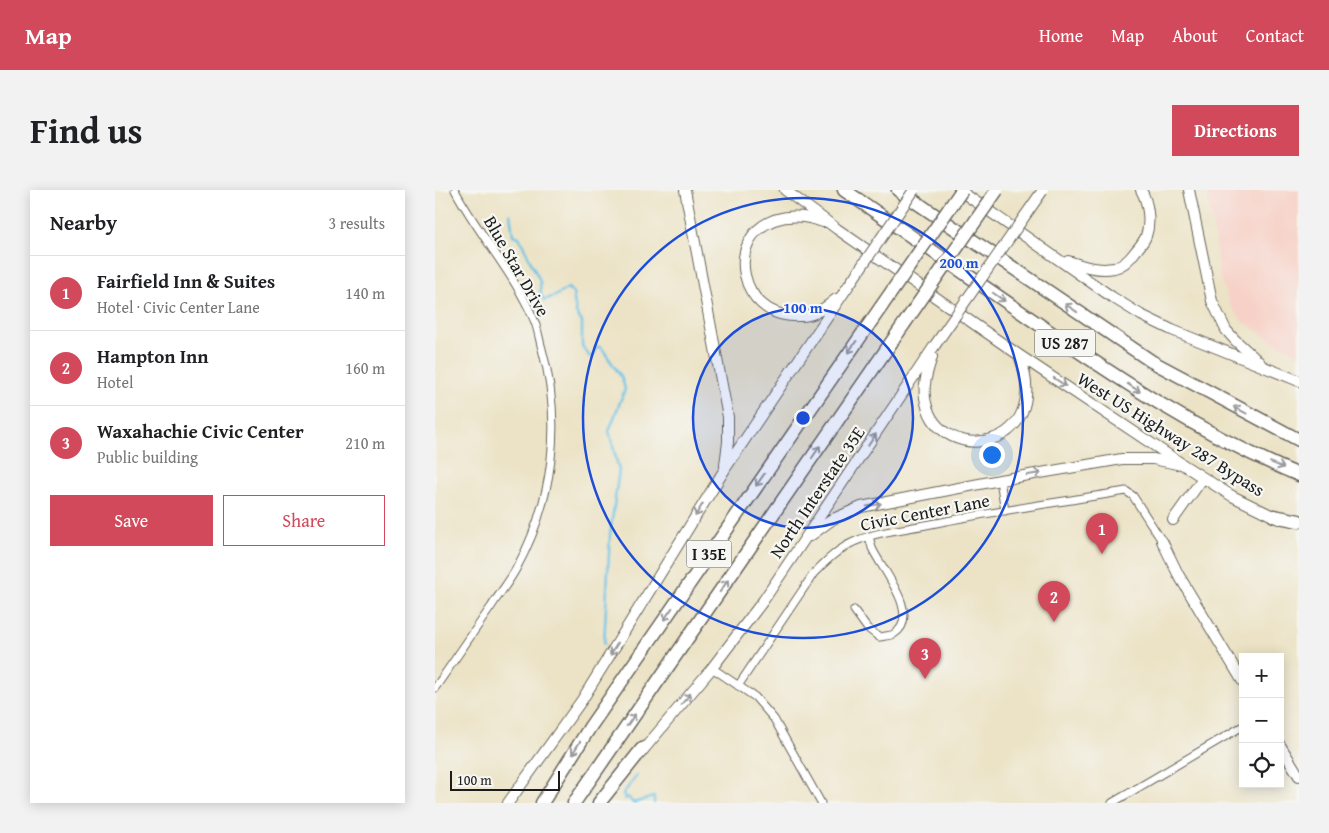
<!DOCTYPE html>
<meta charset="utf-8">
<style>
:root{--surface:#fff;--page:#f2f2f2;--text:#202124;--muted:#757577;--line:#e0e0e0;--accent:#d1495b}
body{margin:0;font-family:"Gentium Book Plus",serif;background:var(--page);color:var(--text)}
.controls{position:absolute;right:15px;bottom:15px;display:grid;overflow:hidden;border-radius:0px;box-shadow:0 2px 12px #0003}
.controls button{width:45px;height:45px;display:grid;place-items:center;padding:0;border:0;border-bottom:1px solid var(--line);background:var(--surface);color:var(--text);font:25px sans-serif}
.scale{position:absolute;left:15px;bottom:12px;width:110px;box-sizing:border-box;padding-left:5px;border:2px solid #1c1c1c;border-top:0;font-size:14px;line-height:18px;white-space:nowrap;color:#1c1c1c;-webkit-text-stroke:4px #f6f6f2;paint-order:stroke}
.you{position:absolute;left:556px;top:264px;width:18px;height:18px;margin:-12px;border:4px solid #fff;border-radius:50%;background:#1a73e8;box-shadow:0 0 0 8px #1a73e833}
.badge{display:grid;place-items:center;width:32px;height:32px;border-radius:50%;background:var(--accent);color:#fff;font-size:16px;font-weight:700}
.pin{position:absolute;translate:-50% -41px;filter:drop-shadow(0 1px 2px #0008)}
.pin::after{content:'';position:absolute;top:26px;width:18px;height:15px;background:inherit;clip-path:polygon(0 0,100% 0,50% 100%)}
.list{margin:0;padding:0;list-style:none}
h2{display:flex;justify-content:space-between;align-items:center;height:65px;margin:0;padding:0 20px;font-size:21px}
h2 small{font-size:16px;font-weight:400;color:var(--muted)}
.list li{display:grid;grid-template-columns:32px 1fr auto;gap:15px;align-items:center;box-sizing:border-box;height:75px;padding:0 20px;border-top:1px solid var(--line)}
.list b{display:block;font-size:19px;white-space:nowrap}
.list p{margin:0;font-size:16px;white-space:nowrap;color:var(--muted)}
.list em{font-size:16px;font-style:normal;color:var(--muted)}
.actions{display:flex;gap:10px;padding:15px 20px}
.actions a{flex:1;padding:11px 0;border:1px solid var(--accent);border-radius:0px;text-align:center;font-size:18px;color:var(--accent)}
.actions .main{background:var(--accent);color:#fff}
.icon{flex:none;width:28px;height:28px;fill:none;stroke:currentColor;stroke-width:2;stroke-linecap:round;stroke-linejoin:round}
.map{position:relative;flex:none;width:864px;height:613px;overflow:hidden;border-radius:0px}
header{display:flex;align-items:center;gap:30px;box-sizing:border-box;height:70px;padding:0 25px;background:var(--accent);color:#fff}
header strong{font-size:24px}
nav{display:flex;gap:28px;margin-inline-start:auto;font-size:18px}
.intro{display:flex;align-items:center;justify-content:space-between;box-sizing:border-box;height:120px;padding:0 30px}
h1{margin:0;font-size:35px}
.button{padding:12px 22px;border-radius:0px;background:var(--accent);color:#fff;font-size:18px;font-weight:700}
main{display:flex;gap:30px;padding:0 30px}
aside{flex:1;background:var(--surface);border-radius:0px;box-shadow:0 2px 12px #0003}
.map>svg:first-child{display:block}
</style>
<header>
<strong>Map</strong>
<nav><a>Home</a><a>Map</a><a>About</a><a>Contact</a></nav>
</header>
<div class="intro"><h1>Find us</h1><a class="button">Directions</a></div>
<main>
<aside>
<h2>Nearby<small>3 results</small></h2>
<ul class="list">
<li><span class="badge">1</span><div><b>Fairfield Inn &amp; Suites</b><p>Hotel · Civic Center Lane</p></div><em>140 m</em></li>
<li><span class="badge">2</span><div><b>Hampton Inn</b><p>Hotel</p></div><em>160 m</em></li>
<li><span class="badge">3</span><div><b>Waxahachie Civic Center</b><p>Public building</p></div><em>210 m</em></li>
</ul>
<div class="actions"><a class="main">Save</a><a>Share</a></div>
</aside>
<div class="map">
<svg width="864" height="613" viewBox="0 0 864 613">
<rect width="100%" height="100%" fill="#f6f6f2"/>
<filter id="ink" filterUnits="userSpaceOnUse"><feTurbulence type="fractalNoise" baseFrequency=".02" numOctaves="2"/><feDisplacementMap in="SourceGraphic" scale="10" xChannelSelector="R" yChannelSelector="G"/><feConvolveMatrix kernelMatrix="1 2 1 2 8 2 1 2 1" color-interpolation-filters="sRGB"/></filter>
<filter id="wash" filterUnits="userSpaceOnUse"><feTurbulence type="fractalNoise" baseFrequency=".0096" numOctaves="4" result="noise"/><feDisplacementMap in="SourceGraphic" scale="20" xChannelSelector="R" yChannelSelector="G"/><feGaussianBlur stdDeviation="1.12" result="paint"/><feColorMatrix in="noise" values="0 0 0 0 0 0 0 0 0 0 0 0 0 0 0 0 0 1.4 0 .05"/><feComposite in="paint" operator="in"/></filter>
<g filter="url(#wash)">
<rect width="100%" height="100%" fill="#ece3c6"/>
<path fill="#f7d1c7" d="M 771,0 L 864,0 L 864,164 L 843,154 L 807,131 L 796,117 L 784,86 L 778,35 Z"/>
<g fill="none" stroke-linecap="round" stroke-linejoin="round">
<path stroke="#67c2e5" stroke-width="2.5" d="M 75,24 L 78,45 L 84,47 L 105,91 L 106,104 L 109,110 L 120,106 L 133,98 L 138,103 L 141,123 L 147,132 L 147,156 L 155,167 L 159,165 L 161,157 L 166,157 L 187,188 L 190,199 L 174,241 L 184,280 L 175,345 L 169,454
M 198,613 L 193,607 L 190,609 L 188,604 L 202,585
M 198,613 L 219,607 L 219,613"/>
</g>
</g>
<g filter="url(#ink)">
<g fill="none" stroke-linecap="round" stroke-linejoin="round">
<g stroke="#656258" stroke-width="9">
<path id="street" d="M 565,290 L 570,321
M 419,420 L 432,438 L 444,447 C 449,446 455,446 459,444 C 488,426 445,377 437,358 C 436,354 435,350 434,346
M 277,478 L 320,507 L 339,529 L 386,613
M 303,496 L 379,383 C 392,370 404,358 421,351 C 444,341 471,339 496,334 C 560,321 626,312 691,301 L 698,306 L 727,351
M 0,498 C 19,471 37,444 56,417 C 64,404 74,392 81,379 C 118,312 128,233 107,159 C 104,149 103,139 99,130 C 79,83 43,44 20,0
M 677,613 L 808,536"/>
</g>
<g stroke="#656258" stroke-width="12">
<path id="secondary" d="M 250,0 L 293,227 L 293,252 L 290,275
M 350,0 L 402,39 L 584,165 L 750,276 L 797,306 L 844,329
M 524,0 L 677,107 L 706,125 L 737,140 L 864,191
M 754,0 L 777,111 L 791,140 L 800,150 L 825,173
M 388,32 C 372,26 356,24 339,30 C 288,49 306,127 360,126 C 368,126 375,126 382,122 C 389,119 395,114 401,109
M 633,71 C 648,76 663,81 679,78 C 688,76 695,69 700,62 C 704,57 709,52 711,46 C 716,32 713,12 706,0
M 497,167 C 492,182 487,198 491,213 C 506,278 621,260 584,165
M 738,330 L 768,288
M 375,346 L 398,329 L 426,317 L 565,290 L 687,269 L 718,269 L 742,274
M 727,351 L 743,384 L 808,492
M 845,555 L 864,586
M 204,565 L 277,478 L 328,411 L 500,155
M 73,613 L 147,510 L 290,279 L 414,95"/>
</g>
<g stroke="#656258" stroke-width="15">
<path id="highway" d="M 409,0 C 471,43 534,86 596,129 C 682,188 767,245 864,285
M 463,0 L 716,171 L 864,250
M 839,326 L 864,331
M 107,613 L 155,537 L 446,117
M 139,613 L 469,134
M 164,613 L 207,559"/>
</g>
<use href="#street" stroke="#fff" stroke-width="7"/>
<use href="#secondary" stroke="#fff" stroke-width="10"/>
<use href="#highway" stroke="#fff" stroke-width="12"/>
<g stroke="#656258" stroke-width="12" stroke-linecap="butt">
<path id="secondary-bridge" d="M 414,95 L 479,0
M 500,155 L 608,0"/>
</g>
<g stroke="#656258" stroke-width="15" stroke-linecap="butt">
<path id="highway-bridge" d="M 446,117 L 527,0
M 469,134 L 562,0"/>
</g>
<use href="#secondary-bridge" stroke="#fff" stroke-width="10"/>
<use href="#highway-bridge" stroke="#fff" stroke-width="12"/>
</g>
<defs><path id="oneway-shaft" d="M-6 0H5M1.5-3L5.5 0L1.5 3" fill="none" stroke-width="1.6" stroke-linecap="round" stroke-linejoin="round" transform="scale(1.25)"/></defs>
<g stroke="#999">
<use href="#oneway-shaft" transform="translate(564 107) rotate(35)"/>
<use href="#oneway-shaft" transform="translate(636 118) rotate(-146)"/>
<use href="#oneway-shaft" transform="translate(417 157) rotate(126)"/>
<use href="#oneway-shaft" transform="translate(625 192) rotate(34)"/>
<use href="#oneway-shaft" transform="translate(699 198) rotate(33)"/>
<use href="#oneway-shaft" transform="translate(805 220) rotate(-152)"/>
<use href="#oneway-shaft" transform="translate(437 250) rotate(-56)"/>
<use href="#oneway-shaft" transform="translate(381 262) rotate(-56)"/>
<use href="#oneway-shaft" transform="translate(842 275) rotate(22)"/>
<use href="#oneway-shaft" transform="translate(599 284) rotate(-10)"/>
<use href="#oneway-shaft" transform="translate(325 290) rotate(125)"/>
<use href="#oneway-shaft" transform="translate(439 315) rotate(-11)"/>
<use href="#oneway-shaft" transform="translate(264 320) rotate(121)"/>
<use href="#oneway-shaft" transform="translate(289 396) rotate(-55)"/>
<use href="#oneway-shaft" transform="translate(233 424) rotate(125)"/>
<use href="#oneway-shaft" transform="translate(179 459) rotate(122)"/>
<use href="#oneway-shaft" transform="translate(251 509) rotate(-50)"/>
<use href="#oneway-shaft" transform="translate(196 530) rotate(-55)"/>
<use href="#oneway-shaft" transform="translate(141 558) rotate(122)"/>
</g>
</g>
<circle cx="368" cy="228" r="110" fill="#1d4ed8" fill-opacity=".12"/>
<g fill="none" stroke="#1d4ed8" stroke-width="2.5">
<circle cx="368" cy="228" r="110"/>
<circle cx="368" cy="228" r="220"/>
</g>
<g text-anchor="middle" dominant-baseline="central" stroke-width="4.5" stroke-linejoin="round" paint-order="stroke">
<g fill="#f6f6f2" stroke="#5d5d5c" stroke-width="1">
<rect x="600" y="139.5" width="60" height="27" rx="4"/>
<rect x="251.5" y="350.5" width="45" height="27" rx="4"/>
</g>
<g font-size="16" font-weight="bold" fill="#1c1c1c">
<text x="630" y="153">US 287</text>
<text x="274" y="364">I 35E</text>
</g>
<g font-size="18" fill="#1c1c1c" stroke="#f6f6f2">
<text transform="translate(82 76) rotate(60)">Blue Star Drive</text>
<text transform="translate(736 244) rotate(32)">West US Highway 287 Bypass</text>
<text transform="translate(382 302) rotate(-56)">North Interstate 35E</text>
<text transform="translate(490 322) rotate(-11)">Civic Center Lane</text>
</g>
</g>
<circle cx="368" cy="228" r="8" fill="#1d4ed8" stroke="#f6f6f2" stroke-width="2.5"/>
<g font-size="15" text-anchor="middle" font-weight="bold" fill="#1d4ed8" stroke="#f6f6f2" stroke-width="4.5" stroke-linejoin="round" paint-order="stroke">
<text x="524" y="78">200 m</text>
<text x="368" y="123">100 m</text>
</g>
</svg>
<div class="controls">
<button>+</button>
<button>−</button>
<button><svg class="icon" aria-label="locate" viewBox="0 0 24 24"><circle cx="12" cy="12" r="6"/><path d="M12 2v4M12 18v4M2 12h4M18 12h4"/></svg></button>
</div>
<div class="scale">100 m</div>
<div class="you"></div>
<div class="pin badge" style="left:667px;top:364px">1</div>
<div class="pin badge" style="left:619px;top:432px">2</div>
<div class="pin badge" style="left:490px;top:489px">3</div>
</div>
</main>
